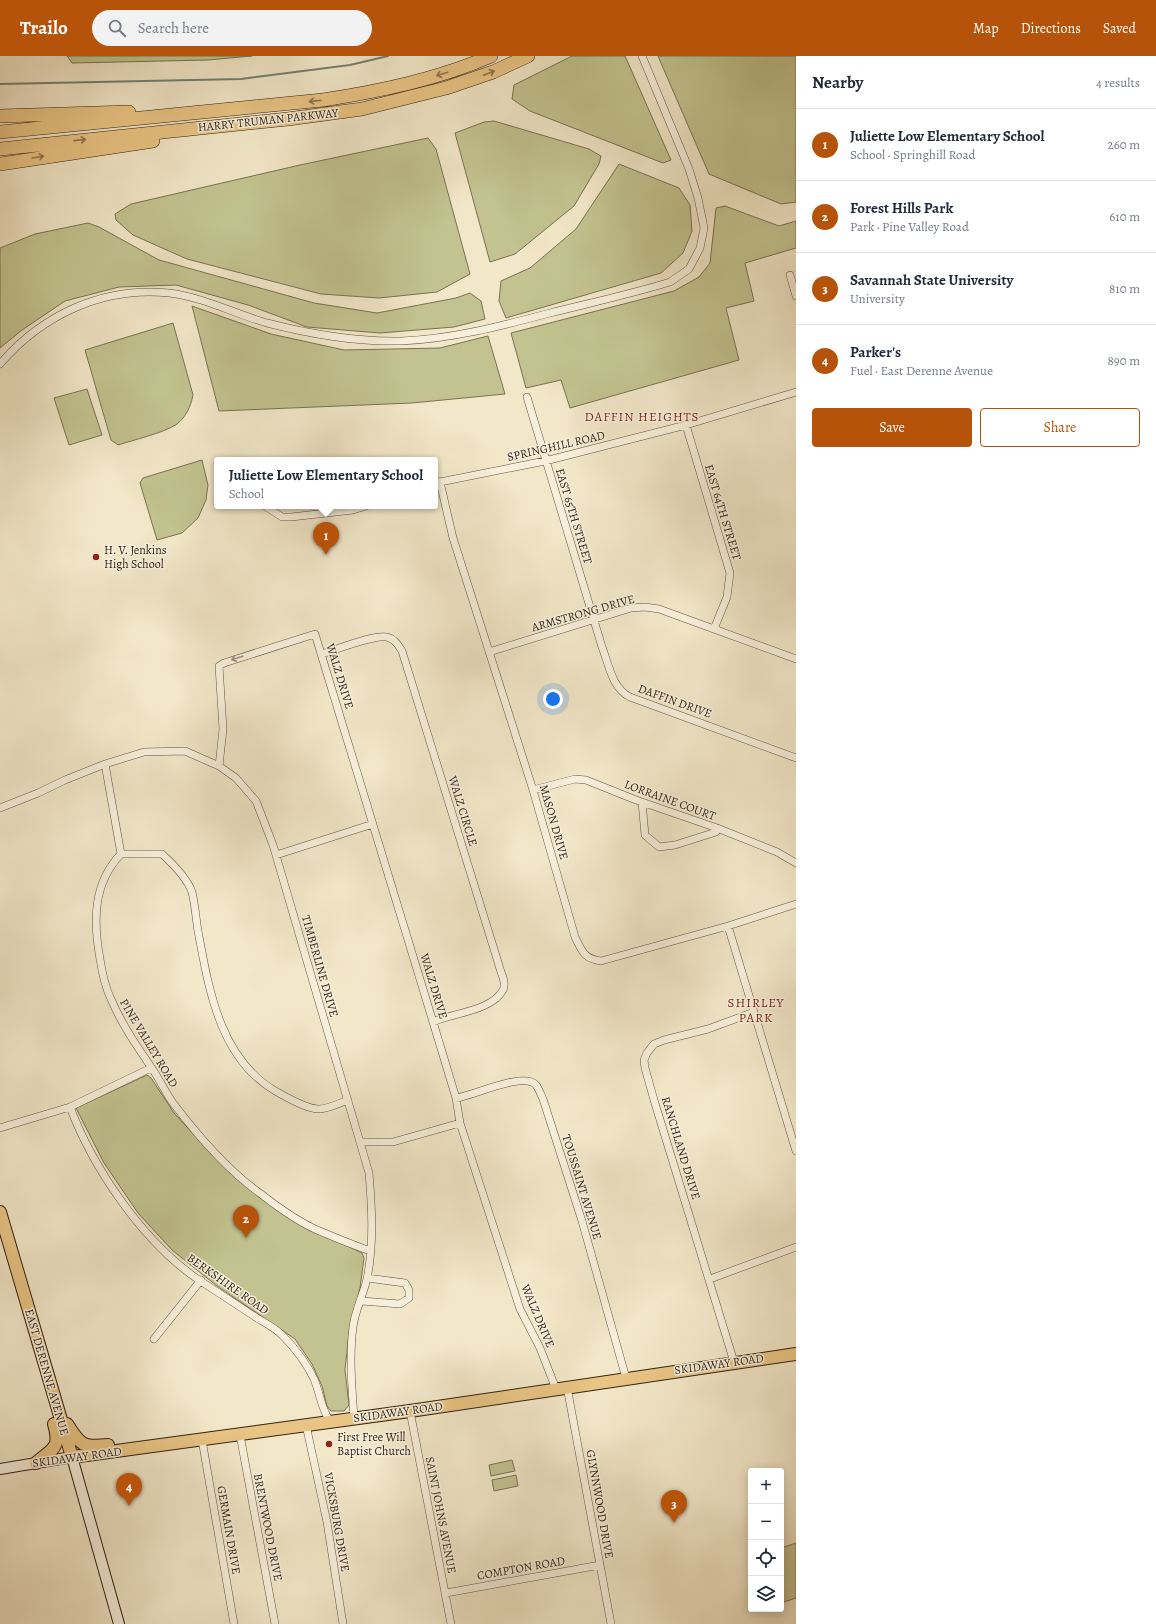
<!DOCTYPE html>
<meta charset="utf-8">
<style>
:root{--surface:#fff;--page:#f2f2f3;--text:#1f2937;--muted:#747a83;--line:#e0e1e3;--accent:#b45309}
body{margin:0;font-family:Alegreya,serif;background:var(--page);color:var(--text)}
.controls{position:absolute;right:12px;bottom:12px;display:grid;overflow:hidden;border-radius:4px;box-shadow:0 2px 10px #0003}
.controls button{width:36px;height:36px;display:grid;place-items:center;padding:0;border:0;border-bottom:1px solid var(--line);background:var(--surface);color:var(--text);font:20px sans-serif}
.you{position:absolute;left:553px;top:643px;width:14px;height:14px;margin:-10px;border:3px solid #fff;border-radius:50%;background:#1a73e8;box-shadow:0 0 0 6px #1a73e833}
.badge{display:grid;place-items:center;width:26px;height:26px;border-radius:50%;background:var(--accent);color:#fff;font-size:13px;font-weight:700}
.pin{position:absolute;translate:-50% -33px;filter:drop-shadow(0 1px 2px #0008)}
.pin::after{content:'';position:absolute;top:21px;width:14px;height:12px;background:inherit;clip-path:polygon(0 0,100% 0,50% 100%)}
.popup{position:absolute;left:214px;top:401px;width:224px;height:52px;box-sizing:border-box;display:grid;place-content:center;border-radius:4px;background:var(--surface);filter:drop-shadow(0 1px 3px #0005);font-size:13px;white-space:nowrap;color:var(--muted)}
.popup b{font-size:15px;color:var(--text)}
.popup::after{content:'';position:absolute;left:50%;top:100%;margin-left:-8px;border:8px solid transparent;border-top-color:var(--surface)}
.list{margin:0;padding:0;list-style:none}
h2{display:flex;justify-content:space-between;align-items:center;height:52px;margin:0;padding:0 16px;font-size:17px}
h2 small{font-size:13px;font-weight:400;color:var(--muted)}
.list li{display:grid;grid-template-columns:26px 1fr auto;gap:12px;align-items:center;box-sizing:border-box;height:72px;padding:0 16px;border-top:1px solid var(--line)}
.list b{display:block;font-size:15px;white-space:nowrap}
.list p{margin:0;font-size:13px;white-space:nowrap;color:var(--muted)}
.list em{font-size:13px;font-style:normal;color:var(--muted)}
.actions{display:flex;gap:8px;padding:12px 16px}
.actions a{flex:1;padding:9px 0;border:1px solid var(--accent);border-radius:4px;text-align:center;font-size:14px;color:var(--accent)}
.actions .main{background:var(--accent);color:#fff}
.icon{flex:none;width:22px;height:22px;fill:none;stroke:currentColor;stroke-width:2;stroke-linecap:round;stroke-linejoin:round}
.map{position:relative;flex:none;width:796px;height:1568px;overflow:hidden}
header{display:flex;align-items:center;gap:24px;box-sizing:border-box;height:56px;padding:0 20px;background:var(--accent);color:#fff}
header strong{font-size:19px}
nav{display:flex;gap:22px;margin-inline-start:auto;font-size:14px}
.search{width:280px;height:36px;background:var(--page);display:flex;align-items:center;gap:10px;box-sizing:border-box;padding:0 14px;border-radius:22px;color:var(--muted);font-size:15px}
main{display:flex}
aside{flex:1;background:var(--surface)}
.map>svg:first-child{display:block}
</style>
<header>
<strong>Trailo</strong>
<div class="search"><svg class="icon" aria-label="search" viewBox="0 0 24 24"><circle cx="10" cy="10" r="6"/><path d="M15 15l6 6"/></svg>Search here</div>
<nav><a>Map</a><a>Directions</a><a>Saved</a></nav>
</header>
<main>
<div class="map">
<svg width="796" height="1568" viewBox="0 0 796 1568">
<rect width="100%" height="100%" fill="#f2e7c8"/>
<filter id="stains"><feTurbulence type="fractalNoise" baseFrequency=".005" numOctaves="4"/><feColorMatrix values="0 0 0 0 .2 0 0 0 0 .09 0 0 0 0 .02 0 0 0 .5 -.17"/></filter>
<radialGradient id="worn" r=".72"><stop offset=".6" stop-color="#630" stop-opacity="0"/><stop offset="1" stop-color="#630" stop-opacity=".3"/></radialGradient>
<path fill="#c2c390" stroke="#787252" d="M 67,0 L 252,0 L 208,4 L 72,7 Z
M 572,0 L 625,0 L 671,104 L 663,107 L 530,55 L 512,43 L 514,29 Z
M 658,0 L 796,0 L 796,146 L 781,148 L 709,118 Z
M 494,65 L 589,93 L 601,100 L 599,108 L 574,150 L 515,198 L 490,206 L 455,77 L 484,66 Z
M 428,82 L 436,93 L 470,218 L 437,236 L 379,242 L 321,238 L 187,203 L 133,179 L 116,164 L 115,158 L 131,148 L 300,109 Z
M 619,108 L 679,132 L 690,149 L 692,175 L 683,197 L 661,217 L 506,262 L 499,245 L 501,225 L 530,212 L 576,173 Z
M 725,150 L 779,170 L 796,165 L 796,192 L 745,207 L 754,245 L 726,252 L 739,304 L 570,352 L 561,324 L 526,332 L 511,277 L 674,235 L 699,221 L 710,207 L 716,152 Z
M 88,167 L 99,171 L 159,204 L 314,247 L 377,257 L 456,242 L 470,237 L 481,245 L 485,263 L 454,271 L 380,277 L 307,271 L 248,249 L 176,229 L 119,231 L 65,245 L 22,274 L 0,292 L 0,192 L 35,178 Z
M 192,250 L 271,278 L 344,294 L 440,292 L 488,280 L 505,338 L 412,347 L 219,355 Z
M 173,267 L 193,339 C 191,350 186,361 177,368 C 164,377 133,384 118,389 L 111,384 L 85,294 Z
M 87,333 L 102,379 L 69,389 L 54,342 Z
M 202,404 L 208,429 L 206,444 L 198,462 L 182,477 L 157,484 L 140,427 L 143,422 Z
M 147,1019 L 151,1022 L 174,1057 L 209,1095 L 308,1170 L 362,1197 L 364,1202 L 360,1232 L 349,1277 L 345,1314 L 349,1349 L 344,1355 L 331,1355 L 327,1350 L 322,1330 L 312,1308 L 295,1283 L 217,1230 L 172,1194 L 138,1157 L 104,1107 L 76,1052 Z
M 512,1404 L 515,1415 L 491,1420 L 489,1409 Z
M 516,1419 L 518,1430 L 494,1435 L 492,1424 Z
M 796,1487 L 796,1542 L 781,1547 L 781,1492 Z"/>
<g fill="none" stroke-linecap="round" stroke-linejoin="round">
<path stroke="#708175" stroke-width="2" d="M 0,28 L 241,23 L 350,9 L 388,0"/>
<g stroke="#605342" stroke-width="8">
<path id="street" d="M 790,219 L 796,240
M 0,308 C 42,259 103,230 169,237 C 203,241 235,258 267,267 C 310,278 356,286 401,285 C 452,283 501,270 550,257 C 590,247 631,238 670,226 L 689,213 L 700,192 L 704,172 L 698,142 L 689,113 L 642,0
M 527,341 L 602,591 C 609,609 612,632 630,641 L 796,702
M 686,369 L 730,517 L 727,541 L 714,573
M 435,425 L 440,426 L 545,405 L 686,369 L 796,336
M 440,426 L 453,482 L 533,734 L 575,881 C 582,895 584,903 601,905 L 728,870 L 796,848
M 265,450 L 282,461 L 291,461 L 353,454 L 366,450
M 489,596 L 631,552 L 645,551 L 659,553 L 796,603
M 321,598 C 336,594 374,578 387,581 C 395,583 398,589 402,595 L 501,916 C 503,921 506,928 503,934 C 492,955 452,957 433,966
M 105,708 L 121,798
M 219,710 L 223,673 L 219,610 L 224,607 L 315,578 L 433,966 L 456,1042 L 460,1067 L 520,1253 L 540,1292 L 556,1333
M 533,734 L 575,723 L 586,724 L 636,744 L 717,772 L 777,796 L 796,807
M 642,746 L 645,779 L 659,791 L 675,789 L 716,776 L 717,772
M 0,752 L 38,737 L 65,724 L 105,708 L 144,696 L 185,695 L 219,710 L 236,722 L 256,745 L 273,789 L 369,1117 C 372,1152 374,1188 367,1223 C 363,1239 355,1255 353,1271 C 349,1301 352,1332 354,1362
M 276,799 L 373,768
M 728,870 L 796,1095
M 456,1042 C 473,1040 524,1015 536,1029 C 539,1033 541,1039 543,1043 L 582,1165 L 626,1322
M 348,1044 C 340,1047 328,1053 319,1053 C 307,1053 288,1042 277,1036 C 220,1004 209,934 198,875 C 196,863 195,848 192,836 C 187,822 173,808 162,798 L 121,798 C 93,827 93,865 100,903 C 102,916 105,931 111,943 C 121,967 136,989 151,1011 C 159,1022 165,1036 173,1047 C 198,1080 227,1114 261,1138 C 279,1152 301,1168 322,1176 C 338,1183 354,1189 370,1195
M 70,1051 C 93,1112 142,1184 196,1222 C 216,1235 237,1249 257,1262 C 265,1267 275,1272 282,1279 C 294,1291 307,1308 314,1323 C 320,1337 321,1353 330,1365
M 0,1072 L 70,1051 L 151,1012
M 360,1086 L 393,1086 L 460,1067
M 710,1223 L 796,1191
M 362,1245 L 400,1248 L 409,1242 L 409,1234 L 405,1227 L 367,1222
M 154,1283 L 201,1224
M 734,1306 L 654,1044 L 645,1012 L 644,1004 L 647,997 L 654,988 L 664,984 L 708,973 L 754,956
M 567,1331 L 611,1568
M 410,1355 L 451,1568
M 306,1369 L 327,1466 L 343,1568
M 240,1379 L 275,1568
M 202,1384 L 234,1568
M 446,1537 L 600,1509"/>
</g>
<g stroke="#2f2215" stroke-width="12">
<path id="secondary" d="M 0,1413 L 72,1401 L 119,1568"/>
</g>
<g stroke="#2f2215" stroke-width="14">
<path id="primary" d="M 0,1156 L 72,1401 L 410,1355 L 796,1298
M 67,1368 C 80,1389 83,1392 108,1389
M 36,1407 C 53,1392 61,1393 54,1368"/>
</g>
<g stroke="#2f2215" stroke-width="14">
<path id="highway" d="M 0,60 L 129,56
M 0,76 L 323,44 C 381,35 438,23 491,0
M 0,93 L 288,63 L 362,53 L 446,32 L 493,16 L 528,0
M 0,108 L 153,85"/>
</g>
<use href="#street" stroke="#f7efdb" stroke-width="7"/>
<use href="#secondary" stroke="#f7efdb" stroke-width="10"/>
<use href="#primary" stroke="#e9c484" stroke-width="12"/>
<use href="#highway" stroke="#e9c484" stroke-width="13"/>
</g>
<defs><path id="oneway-shaft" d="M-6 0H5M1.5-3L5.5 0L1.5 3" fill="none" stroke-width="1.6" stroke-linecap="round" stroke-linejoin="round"/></defs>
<g stroke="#8c734c">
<use href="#oneway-shaft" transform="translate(489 17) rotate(-21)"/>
<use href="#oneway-shaft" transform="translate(442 18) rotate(163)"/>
<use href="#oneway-shaft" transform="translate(315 45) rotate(173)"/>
<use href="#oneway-shaft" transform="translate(80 84) rotate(-6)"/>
<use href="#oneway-shaft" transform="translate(38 101) rotate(-9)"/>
</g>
<use stroke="#9d9382" href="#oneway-shaft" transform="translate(237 602) rotate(162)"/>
<g fill="#8f2418" stroke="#f7efdb" stroke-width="1.5">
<circle cx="96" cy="501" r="4"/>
<circle cx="329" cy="1388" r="4"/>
</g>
<g text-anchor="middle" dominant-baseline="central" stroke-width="3" stroke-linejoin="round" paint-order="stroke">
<g font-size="12" fill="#2f2215" stroke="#f7efdb">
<text transform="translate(268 64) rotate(-6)">HARRY TRUMAN PARKWAY</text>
<text transform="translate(556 390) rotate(-13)">SPRINGHILL ROAD</text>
<text transform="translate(723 456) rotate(73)">EAST 64TH STREET</text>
<text transform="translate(574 460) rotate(73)">EAST 65TH STREET</text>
<text transform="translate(583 557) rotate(-16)">ARMSTRONG DRIVE</text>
<text transform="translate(340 620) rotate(73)">WALZ DRIVE</text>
<text transform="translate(675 645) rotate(20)">DAFFIN DRIVE</text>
<text transform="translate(670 744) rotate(20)">LORRAINE COURT</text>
<text transform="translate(463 755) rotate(73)">WALZ CIRCLE</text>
<text transform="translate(554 766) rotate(74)">MASON DRIVE</text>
<text transform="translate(320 910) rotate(74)">TIMBERLINE DRIVE</text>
<text transform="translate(434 930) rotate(73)">WALZ DRIVE</text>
<text transform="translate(149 987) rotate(59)">PINE VALLEY ROAD</text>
<text transform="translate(681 1092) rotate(73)">RANCHLAND DRIVE</text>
<text transform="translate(582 1131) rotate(73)">TOUSSAINT AVENUE</text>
<text transform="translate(228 1228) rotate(35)">BERKSHIRE ROAD</text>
<text transform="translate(538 1260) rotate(67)">WALZ DRIVE</text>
<text transform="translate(719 1308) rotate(-8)">SKIDAWAY ROAD</text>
<text transform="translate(47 1316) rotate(74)">EAST DERENNE AVENUE</text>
<text transform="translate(398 1356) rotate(-8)">SKIDAWAY ROAD</text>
<text transform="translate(77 1401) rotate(-8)">SKIDAWAY ROAD</text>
<text transform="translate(600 1448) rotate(80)">GLYNNWOOD DRIVE</text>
<text transform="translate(441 1459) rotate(79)">SAINT JOHNS AVENUE</text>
<text transform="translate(337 1466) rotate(80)">VICKSBURG DRIVE</text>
<text transform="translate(268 1471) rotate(79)">BRENTWOOD DRIVE</text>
<text transform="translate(229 1474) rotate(80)">GERMAIN DRIVE</text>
<text transform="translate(521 1512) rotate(-10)">COMPTON ROAD</text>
</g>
<g font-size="12" fill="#2f2215" stroke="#f7efdb" text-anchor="start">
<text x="104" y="494">H. V. Jenkins<tspan x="104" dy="14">High School</tspan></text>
<text x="337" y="1381">First Free Will<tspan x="337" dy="14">Baptist Church</tspan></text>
</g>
<g font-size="13" letter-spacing="1" fill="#7a1f14" stroke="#f7efdb">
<text x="642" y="360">DAFFIN HEIGHTS</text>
<text x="756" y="946">SHIRLEY<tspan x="756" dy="15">PARK</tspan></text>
</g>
</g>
<rect width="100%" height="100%" filter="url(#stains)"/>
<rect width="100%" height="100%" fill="url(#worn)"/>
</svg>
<div class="controls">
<button>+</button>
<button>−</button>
<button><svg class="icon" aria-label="locate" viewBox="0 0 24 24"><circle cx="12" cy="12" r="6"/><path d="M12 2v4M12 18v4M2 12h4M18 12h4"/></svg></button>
<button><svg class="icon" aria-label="layers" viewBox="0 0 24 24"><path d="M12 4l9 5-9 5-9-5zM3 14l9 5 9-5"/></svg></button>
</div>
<div class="you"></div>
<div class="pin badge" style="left:326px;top:499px">1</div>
<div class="popup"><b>Juliette Low Elementary School</b>School</div>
<div class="pin badge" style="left:246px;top:1182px">2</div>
<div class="pin badge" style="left:674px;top:1467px">3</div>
<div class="pin badge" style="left:129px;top:1450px">4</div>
</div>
<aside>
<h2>Nearby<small>4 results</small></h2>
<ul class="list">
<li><span class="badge">1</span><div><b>Juliette Low Elementary School</b><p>School · Springhill Road</p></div><em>260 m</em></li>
<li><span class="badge">2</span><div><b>Forest Hills Park</b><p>Park · Pine Valley Road</p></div><em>610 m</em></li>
<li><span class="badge">3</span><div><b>Savannah State University</b><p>University</p></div><em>810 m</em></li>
<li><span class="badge">4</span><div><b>Parker's</b><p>Fuel · East Derenne Avenue</p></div><em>890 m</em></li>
</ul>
<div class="actions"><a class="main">Save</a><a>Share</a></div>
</aside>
</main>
